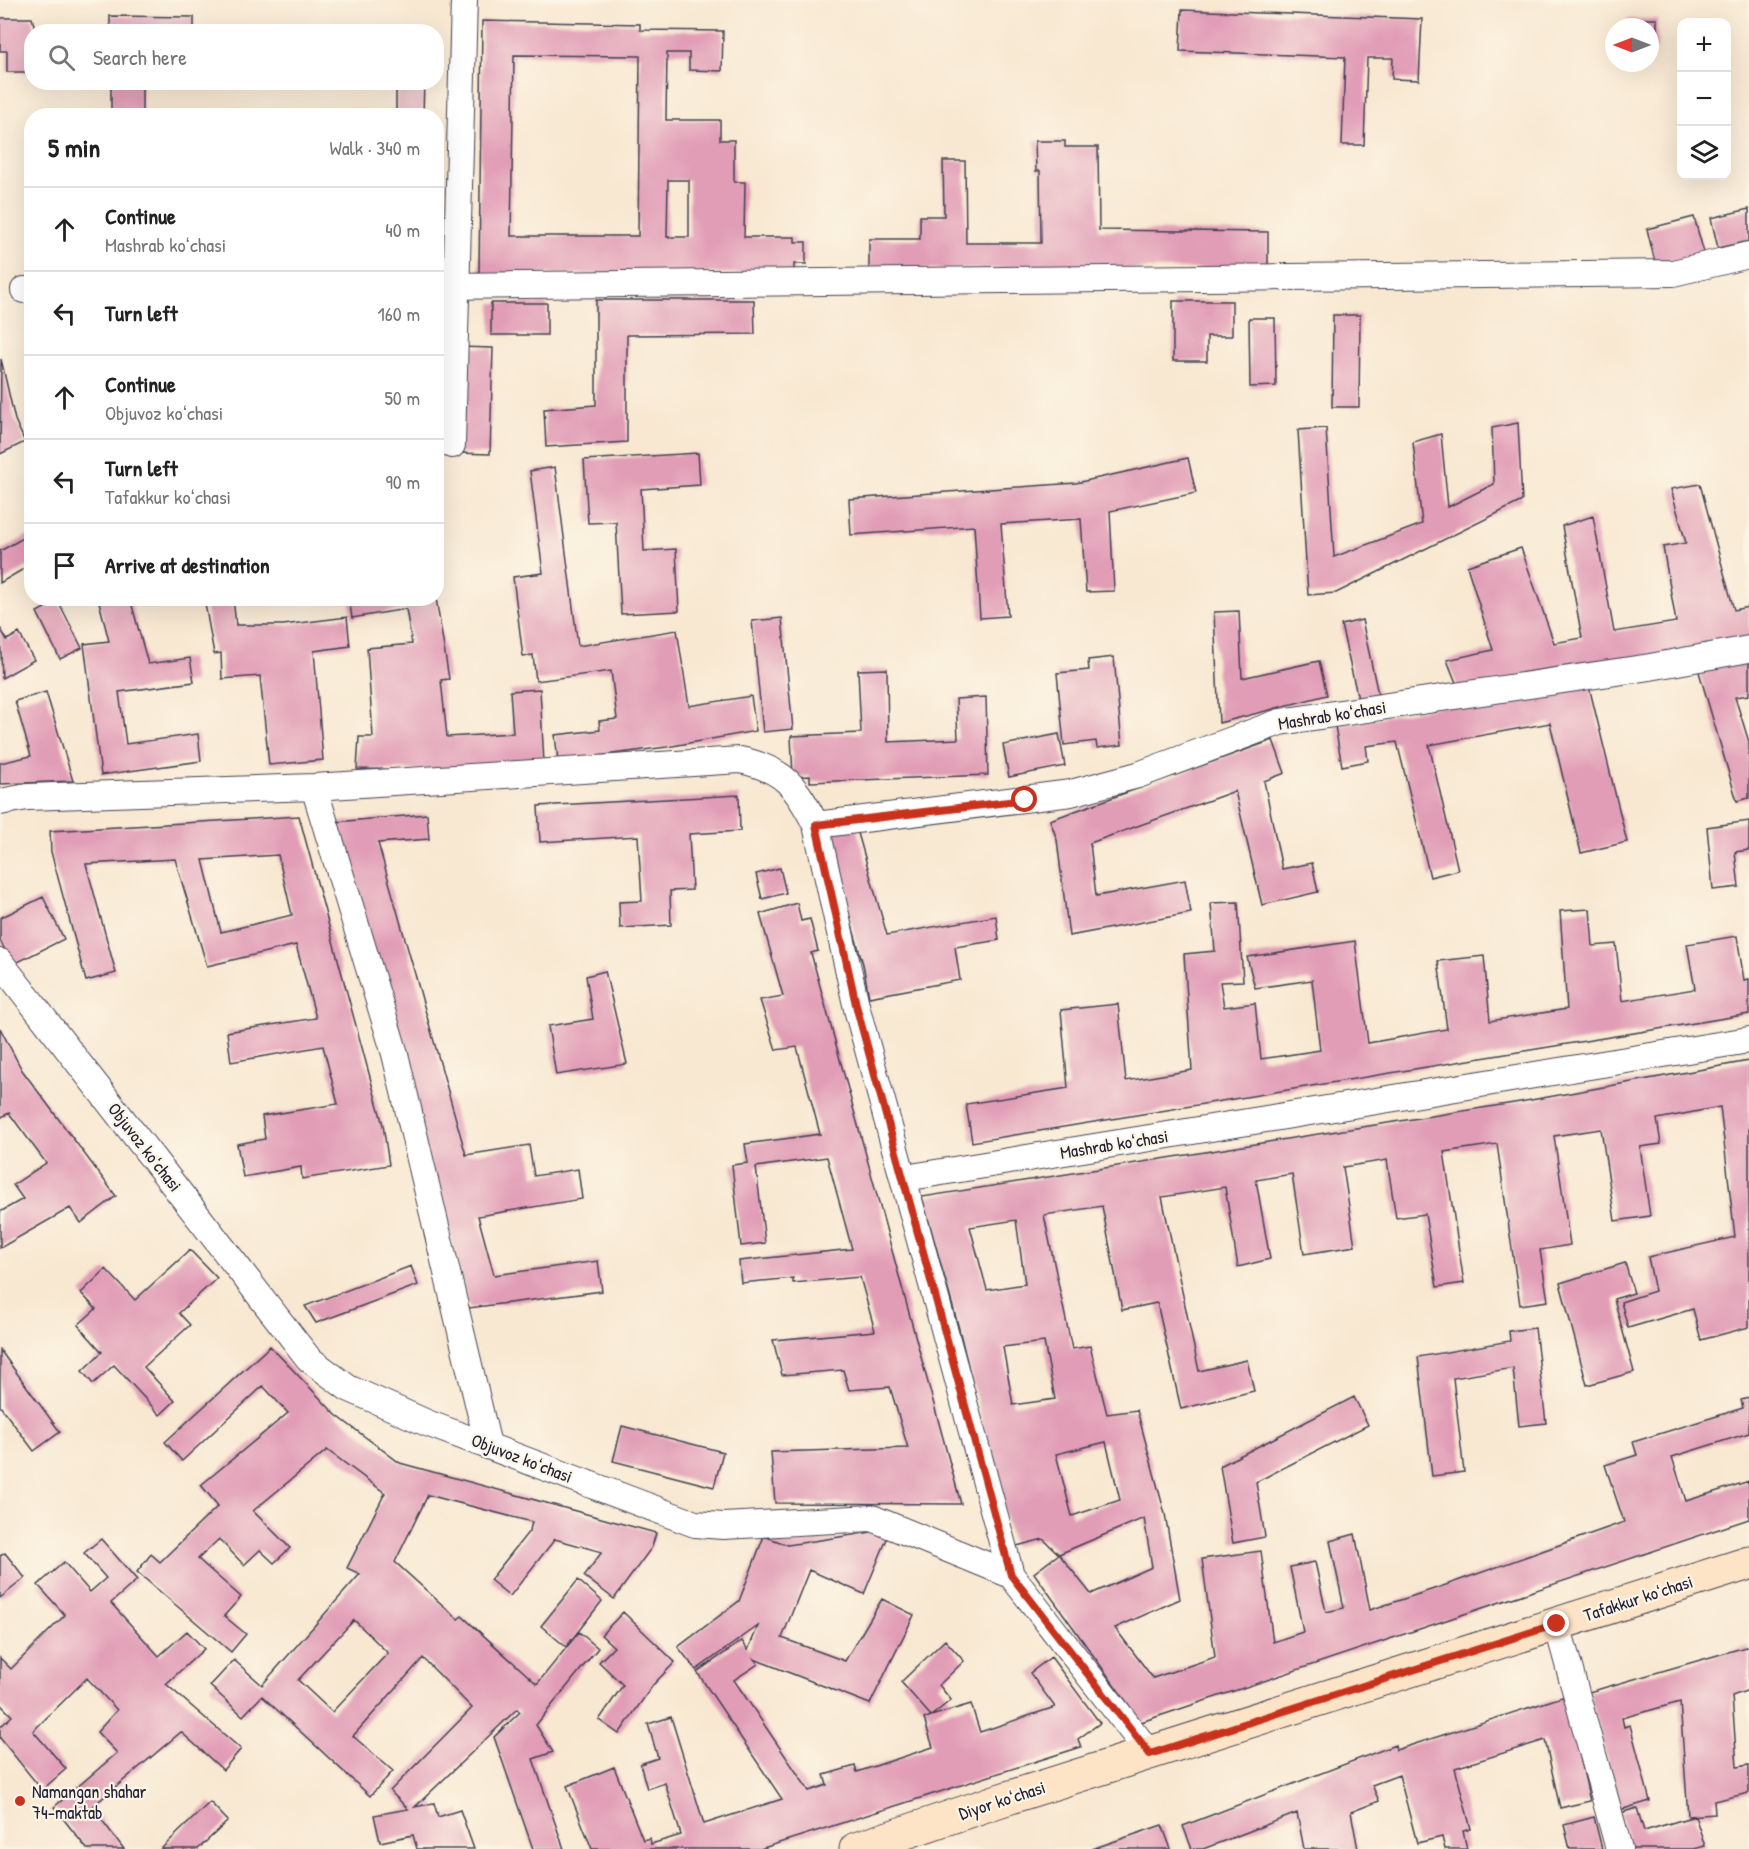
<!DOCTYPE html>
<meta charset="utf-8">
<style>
:root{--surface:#fff;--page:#f6f6f6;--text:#222;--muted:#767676;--line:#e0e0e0}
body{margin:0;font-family:"Patrick Hand",sans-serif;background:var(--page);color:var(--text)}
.controls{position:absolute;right:18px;top:18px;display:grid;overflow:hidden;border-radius:12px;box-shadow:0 6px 24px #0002}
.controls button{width:54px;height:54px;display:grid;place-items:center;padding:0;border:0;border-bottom:2px solid var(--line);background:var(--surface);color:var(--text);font:30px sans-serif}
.compass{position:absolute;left:1605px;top:18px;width:54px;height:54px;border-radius:50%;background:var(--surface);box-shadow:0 6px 24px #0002;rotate:270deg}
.stop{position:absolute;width:18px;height:18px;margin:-14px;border:4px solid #c8321e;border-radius:50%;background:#fff}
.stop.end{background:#c8321e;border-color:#fff;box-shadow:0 2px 6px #0008}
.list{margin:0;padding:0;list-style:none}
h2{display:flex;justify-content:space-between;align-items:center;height:78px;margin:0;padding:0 24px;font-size:26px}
h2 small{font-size:20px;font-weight:400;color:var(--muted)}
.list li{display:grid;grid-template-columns:39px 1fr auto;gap:18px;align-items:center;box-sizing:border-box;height:84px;padding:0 24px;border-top:2px solid var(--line)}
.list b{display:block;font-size:22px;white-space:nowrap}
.list p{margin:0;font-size:20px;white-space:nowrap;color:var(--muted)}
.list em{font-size:20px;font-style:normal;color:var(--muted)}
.icon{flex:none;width:33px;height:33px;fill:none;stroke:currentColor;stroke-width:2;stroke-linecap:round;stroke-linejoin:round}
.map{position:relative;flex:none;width:1749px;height:1849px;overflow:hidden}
.search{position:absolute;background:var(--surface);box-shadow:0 6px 24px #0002;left:24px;top:24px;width:420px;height:66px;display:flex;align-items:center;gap:15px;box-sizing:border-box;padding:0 21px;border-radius:24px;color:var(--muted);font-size:22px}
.panel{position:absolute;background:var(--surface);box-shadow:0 6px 24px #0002;left:24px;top:108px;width:420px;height:498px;border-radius:24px}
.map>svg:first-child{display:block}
</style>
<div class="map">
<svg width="1749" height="1849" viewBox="0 0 1749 1849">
<rect width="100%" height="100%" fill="#fcf5e5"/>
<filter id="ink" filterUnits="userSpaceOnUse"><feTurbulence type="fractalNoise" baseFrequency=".0167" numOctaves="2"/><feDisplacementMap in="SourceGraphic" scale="12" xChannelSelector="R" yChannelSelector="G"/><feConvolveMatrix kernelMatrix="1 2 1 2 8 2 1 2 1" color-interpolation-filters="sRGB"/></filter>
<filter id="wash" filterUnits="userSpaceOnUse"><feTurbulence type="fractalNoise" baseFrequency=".008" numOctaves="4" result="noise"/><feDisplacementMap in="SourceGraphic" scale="24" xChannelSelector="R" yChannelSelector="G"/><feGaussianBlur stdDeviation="1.35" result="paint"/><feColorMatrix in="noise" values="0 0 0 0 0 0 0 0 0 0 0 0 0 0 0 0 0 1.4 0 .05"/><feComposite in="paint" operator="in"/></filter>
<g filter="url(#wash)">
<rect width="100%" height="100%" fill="#f8e8d2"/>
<g id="blocks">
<path fill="#e19cb6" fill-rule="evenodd" d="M 1182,10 L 1422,19 L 1419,80 L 1392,79 L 1393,58 L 1367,58 L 1364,145 L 1342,145 L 1345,57 L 1180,51 Z
M 110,16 L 194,17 L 194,32 L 110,32 Z
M 0,18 L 32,18 L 36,32 L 32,32 L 32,72 L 7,72 L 7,51 L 0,51 Z
M 1628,19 L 1657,19 L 1657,49 L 1650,49 L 1650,27 L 1628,27 Z
M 482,21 L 640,24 L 640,30 L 723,31 L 722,71 L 689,70 L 689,53 L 667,53 L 666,120 L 720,120 L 720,140 L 734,140 L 734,182 L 745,182 L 744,237 L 795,237 L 795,242 L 806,242 L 806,264 L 794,264 L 794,273 L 479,274 ZM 514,55 L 640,56 L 638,236 L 511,236 ZM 668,180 L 689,180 L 689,237 L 667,237 Z
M 111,82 L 142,82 L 142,116 L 111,116 Z
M 396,82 L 424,82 L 423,116 L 396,116 Z
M 1035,141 L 1065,141 L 1065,147 L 1098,147 L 1099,230 L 1268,232 L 1268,269 L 869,269 L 869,239 L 920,239 L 920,216 L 944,216 L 943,161 L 965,161 L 966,243 L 1041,243 L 1040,171 L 1036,171 Z
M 1749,209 L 1749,241 L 1718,248 L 1711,218 Z
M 1694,217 L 1704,253 L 1656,266 L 1647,229 Z
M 596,300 L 754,300 L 755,334 L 627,335 L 627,442 L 546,447 L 544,409 L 596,405 Z
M 1173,301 L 1232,301 L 1232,336 L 1207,336 L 1207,361 L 1173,361 Z
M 491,303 L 547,303 L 547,335 L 491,335 Z
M 1333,315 L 1360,315 L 1359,407 L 1332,407 Z
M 1249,318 L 1275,318 L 1276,386 L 1250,387 Z
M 459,347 L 493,348 L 490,454 L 456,453 Z
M 1,359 L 15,420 L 25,442 L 0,454 Z
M 1518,423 L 1522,501 L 1336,593 L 1308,595 L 1298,430 L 1326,428 L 1334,557 L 1422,524 L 1413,442 L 1441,434 L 1448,507 L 1494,484 L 1492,428 Z
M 698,453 L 700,485 L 641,489 L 644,551 L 676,549 L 679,611 L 621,614 L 616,522 L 588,523 L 584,460 Z
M 1188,458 L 1196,493 L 1110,511 L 1114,591 L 1086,592 L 1081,519 L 1001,524 L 1008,616 L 980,618 L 974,526 L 851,535 L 849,499 L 1076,483 Z
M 555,467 L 578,646 L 677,630 L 689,706 L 751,696 L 756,731 L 667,747 L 558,761 L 555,735 L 600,730 L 599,721 L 617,719 L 611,671 L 536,681 L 533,655 L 523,657 L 513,577 L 543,573 L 530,471 Z
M 1700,484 L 1734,610 L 1749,607 L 1749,640 L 1458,688 L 1447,660 L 1493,650 L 1467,566 L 1521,548 L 1554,643 L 1582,638 L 1562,526 L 1593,516 L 1614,632 L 1676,622 L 1663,547 L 1686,543 L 1671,489 Z
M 32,533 L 32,564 L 0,583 L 0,551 Z
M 98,598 L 130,598 L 148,664 L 190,658 L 194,682 L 119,692 L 126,744 L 198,734 L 201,761 L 101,775 L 84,644 L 109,641 Z
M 204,598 L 233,598 L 236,625 L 283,625 L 347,617 L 350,646 L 314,651 L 323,760 L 269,765 L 260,676 L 222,679 L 221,653 L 214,654 Z
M 349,598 L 436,598 L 449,679 L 441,680 L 447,737 L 513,733 L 510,691 L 540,689 L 544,764 L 427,770 L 357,769 L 359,737 L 373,737 L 367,648 L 412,644 L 406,609 L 352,618 Z
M 58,601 L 82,648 L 60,659 L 37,612 Z
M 1239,611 L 1242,678 L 1319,661 L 1327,695 L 1219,723 L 1214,612 Z
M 782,618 L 793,729 L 763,732 L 752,621 Z
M 1362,620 L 1378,694 L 1358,699 L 1341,625 Z
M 0,628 L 7,640 L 19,633 L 34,660 L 2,678 Z
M 1114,657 L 1122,745 L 1097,748 L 1096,741 L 1064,745 L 1057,673 L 1089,670 L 1088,660 Z
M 1749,657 L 1749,695 L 1735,697 L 1749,742 L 1749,798 L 1737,801 L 1697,665 Z
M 887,669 L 888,742 L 958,739 L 956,699 L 986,697 L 988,775 L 810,782 L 810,776 L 793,777 L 791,736 L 861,733 L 858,670 Z
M 1587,678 L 1627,842 L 1581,853 L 1550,723 L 1429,745 L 1458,870 L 1430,877 L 1397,742 L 1366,746 L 1368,761 L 1342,766 L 1335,726 Z
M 46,692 L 73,781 L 0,784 L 0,763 L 31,756 L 15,701 Z
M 1059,734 L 1065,766 L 1009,777 L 1003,745 Z
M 1273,740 L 1285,773 L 1264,781 L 1282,869 L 1312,863 L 1318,892 L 1262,905 L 1235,791 L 1090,843 L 1096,896 L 1185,880 L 1191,913 L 1069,936 L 1057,840 L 1050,820 Z
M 739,795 L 740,831 L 689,834 L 692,890 L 670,891 L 671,925 L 620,928 L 619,902 L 642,901 L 638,836 L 540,842 L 538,806 Z
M 427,814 L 429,839 L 378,843 L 466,1155 L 529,1145 L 534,1176 L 578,1169 L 582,1199 L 478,1216 L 494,1275 L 598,1261 L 602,1291 L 469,1308 L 336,822 Z
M 299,816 L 383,1125 L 389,1165 L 302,1179 L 301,1167 L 243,1177 L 237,1144 L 265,1139 L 262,1116 L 338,1104 L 323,1046 L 231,1062 L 227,1032 L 316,1018 L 296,945 L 207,966 L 175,859 L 86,864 L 116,973 L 86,981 L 51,852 L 50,831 ZM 278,855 L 292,915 L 221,932 L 203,860 Z
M 1749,821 L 1749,850 L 1735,852 L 1739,887 L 1713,890 L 1707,827 Z
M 856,826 L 887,935 L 996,916 L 999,940 L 955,947 L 960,980 L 869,997 L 863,964 L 826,834 Z
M 780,868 L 786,893 L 762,899 L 756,874 Z
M 43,897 L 64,939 L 12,965 L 0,940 L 0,918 Z
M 1238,902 L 1243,981 L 1220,982 L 1224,1007 L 1255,1003 L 1261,1059 L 1320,1050 L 1312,980 L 1255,988 L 1247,957 L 1355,941 L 1368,1043 L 1447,1029 L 1438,961 L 1484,956 L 1490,1021 L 1567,1009 L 1560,911 L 1590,909 L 1593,946 L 1616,944 L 1622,1001 L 1695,989 L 1687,944 L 1737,936 L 1744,980 L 1749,979 L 1749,1014 L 972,1142 L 966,1104 L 1068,1088 L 1061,1010 L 1118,1004 L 1126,1081 L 1192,1070 L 1184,954 L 1215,951 L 1211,903 Z
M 797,903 L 801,921 L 810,919 L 818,951 L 811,953 L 961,1504 L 775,1503 L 771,1452 L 908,1448 L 890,1387 L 849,1390 L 843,1370 L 782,1375 L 773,1340 L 875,1331 L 860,1277 L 793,1283 L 793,1278 L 741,1283 L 739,1261 L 852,1249 L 827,1157 L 756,1167 L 765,1243 L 741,1246 L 732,1165 L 748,1163 L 745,1144 L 820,1134 L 797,1047 L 776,1050 L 760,1000 L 783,996 L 760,914 Z
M 605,971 L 627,1064 L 556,1075 L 548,1026 L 593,1019 L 586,976 Z
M 0,1028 L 22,1070 L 116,1196 L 81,1223 L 70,1208 L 0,1248 L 0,1212 L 23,1199 L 13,1185 L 46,1163 L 9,1113 L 0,1118 Z
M 1749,1061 L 1749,1327 L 1701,1340 L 1693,1309 L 1628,1328 L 1621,1302 L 1655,1291 L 1648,1257 L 1735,1237 L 1720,1107 L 1657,1119 L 1661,1144 L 1640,1147 L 1650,1216 L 1615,1221 L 1601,1129 L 1554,1136 L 1570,1245 L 1540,1250 L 1548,1301 L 1520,1305 L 1497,1144 L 1444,1152 L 1464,1283 L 1437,1287 L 1425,1214 L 1396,1218 L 1387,1160 L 1343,1167 L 1355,1246 L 1304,1254 L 1292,1174 L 1256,1180 L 1270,1259 L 1238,1267 L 1225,1187 L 1162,1197 L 1199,1371 L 1247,1360 L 1254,1391 L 1181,1409 L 1157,1303 L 1122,1310 L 1102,1206 L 1044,1215 L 1072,1349 L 1090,1346 L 1107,1414 L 1137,1410 L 1165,1514 L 1180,1599 L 1115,1628 L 1153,1678 L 1215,1657 L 1202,1559 L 1261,1551 L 1273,1642 L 1303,1632 L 1290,1567 L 1315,1562 L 1326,1612 L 1344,1608 L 1330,1541 L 1355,1534 L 1370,1610 L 1443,1586 L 1624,1522 L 1605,1465 L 1637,1455 L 1633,1442 L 1743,1408 L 1741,1400 L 1749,1398 L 1749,1433 L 1672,1457 L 1686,1501 L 1749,1481 L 1749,1519 L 1141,1722 L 1034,1573 L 1059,1554 L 1091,1594 L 1152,1567 L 1144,1518 L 1059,1554 L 1043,1539 L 1013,1547 L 958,1325 L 922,1197 L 1520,1102 ZM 1016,1220 L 1025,1284 L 987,1290 L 970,1227 ZM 1044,1342 L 1055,1399 L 1013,1405 L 1003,1347 ZM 1106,1442 L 1120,1500 L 1072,1516 L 1056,1454 Z
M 190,1250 L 217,1278 L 179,1313 L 190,1325 L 144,1367 L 175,1401 L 160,1415 L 114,1365 L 93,1384 L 82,1371 L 102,1352 L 78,1325 L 96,1309 L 81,1293 L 106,1269 L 135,1300 Z
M 1625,1263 L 1634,1293 L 1614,1299 L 1634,1372 L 1587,1385 L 1560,1283 Z
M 411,1266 L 418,1285 L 316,1323 L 305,1306 Z
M 1535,1328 L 1546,1423 L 1519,1426 L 1513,1368 L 1453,1378 L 1464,1472 L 1432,1476 L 1418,1357 L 1510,1341 L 1509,1331 Z
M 270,1346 L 336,1415 L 400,1463 L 656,1533 L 652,1547 L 614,1599 L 584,1576 L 602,1552 L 555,1539 L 510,1596 L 490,1580 L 530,1530 L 532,1522 L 428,1495 L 395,1562 L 458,1619 L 462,1616 L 537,1684 L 579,1632 L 598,1648 L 536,1725 L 553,1752 L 533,1759 L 564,1849 L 533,1849 L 494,1737 L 520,1712 L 517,1709 L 415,1807 L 434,1803 L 438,1817 L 460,1810 L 474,1849 L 417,1849 L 413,1835 L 380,1842 L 374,1815 L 408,1809 L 390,1791 L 472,1708 L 423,1658 L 353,1736 L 393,1771 L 370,1796 L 262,1696 L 243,1716 L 210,1686 L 234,1660 L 262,1685 L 360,1574 L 347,1568 L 385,1493 L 327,1450 L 253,1511 L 290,1548 L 274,1563 L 260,1550 L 244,1565 L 219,1539 L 198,1559 L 241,1597 L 224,1616 L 246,1634 L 231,1652 L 137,1572 L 151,1554 L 160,1562 L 218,1506 L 201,1485 L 288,1413 L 263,1386 L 182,1461 L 165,1442 ZM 354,1620 L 388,1653 L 332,1712 L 298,1680 Z
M 0,1350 L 60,1432 L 34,1451 L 0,1406 Z
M 1354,1397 L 1368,1425 L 1256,1482 L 1265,1537 L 1233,1543 L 1220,1466 Z
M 622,1426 L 723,1452 L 714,1487 L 613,1461 Z
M 891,1529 L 864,1594 L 809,1570 L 782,1638 L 845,1661 L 882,1599 L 914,1615 L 870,1704 L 754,1659 L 758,1664 L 734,1680 L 809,1791 L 827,1785 L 824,1775 L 855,1766 L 857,1772 L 933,1747 L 924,1719 L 931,1716 L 971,1704 L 980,1732 L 1055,1707 L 1030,1673 L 1051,1657 L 1100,1723 L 1078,1739 L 1081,1747 L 760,1849 L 592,1849 L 567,1786 L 614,1767 L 643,1840 L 650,1838 L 651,1844 L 681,1835 L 665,1783 L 647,1789 L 640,1764 L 658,1758 L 648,1724 L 671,1717 L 704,1824 L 782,1799 L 697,1672 L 742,1641 L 748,1650 L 758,1626 L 696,1670 L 678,1647 L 739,1601 L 764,1536 L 788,1545 Z
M 101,1539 L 137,1580 L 111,1603 L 159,1656 L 187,1631 L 204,1649 L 166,1684 L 241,1749 L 223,1770 L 181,1732 L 92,1807 L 124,1849 L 87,1849 L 54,1807 L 117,1753 L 97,1732 L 117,1710 L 87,1678 L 33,1731 L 66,1769 L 42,1790 L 0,1738 L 0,1727 L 12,1716 L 0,1704 L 0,1658 L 11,1669 L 65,1615 L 38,1585 L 64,1562 L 90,1592 L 106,1578 L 84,1553 Z
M 5,1553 L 25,1578 L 0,1598 L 0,1556 Z
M 578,1580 L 602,1601 L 566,1647 L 541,1626 Z
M 623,1612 L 675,1662 L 653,1685 L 619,1734 L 599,1720 L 623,1685 L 599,1662 L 614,1647 L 601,1635 Z
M 945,1640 L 964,1661 L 939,1685 L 951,1700 L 931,1716 L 901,1682 Z
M 1749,1646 L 1749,1690 L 1732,1696 L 1737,1767 L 1749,1765 L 1749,1793 L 1714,1801 L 1715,1814 L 1688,1816 L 1680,1702 L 1622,1718 L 1624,1727 L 1630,1725 L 1650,1801 L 1620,1810 L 1589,1692 Z
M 1562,1697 L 1567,1700 L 1590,1801 L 1560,1808 L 1545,1740 L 1455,1768 L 1471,1829 L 1463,1831 L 1467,1849 L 1445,1849 L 1442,1837 L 1417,1843 L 1399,1775 L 1372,1785 L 1379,1801 L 1351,1812 L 1358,1849 L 1304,1849 L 1297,1813 L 1203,1849 L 1192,1849 L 1183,1826 L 1395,1745 L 1396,1750 Z
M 210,1802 L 228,1821 L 198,1849 L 161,1849 Z
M 1637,1808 L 1644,1831 L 1695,1816 L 1705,1846 L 1694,1849 L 1631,1849 L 1620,1813 Z
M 1594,1817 L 1602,1849 L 1570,1849 L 1564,1825 Z
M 1162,1825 L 1171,1849 L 1092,1849 Z"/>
</g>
</g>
<g filter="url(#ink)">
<use href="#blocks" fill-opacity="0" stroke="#424052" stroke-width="1.5"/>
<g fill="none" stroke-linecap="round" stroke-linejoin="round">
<g stroke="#424052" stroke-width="28">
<path id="street" d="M 436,286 L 1673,273 L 1749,255
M 24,290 L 32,290
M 452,445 L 464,0
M 314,787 L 395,1054 L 488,1445
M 0,802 L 27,797 L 314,787 L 740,760 C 784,769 796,786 816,825 L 857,1009 L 1011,1575
M 816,825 L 1071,793 L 1138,775 L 1280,722 L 1650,667 L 1749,649
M 0,962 L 309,1359 L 348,1388 L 427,1423 L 695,1524 L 723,1526 L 872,1518 L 1011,1575 L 1150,1754
M 905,1178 L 1749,1040
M 1557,1624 L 1619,1849"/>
</g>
<g stroke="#424052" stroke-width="35">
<path id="secondary" d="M 856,1849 L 998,1801 L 1749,1563"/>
</g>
<use href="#street" stroke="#fff" stroke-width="26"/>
<use href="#secondary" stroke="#fee4c6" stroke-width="33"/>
</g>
</g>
<g fill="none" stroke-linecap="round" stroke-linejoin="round" filter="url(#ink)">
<path stroke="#c8321e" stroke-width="8" d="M 1025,800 L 816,825 L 857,1009 L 1011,1575 L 1150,1754 L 1557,1624"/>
</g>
<circle fill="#c8321e" stroke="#fcf5e5" stroke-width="2" cx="20" cy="1801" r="6"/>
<g text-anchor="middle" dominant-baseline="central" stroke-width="4.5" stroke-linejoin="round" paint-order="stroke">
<g font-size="18" fill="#22223b" stroke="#fcf5e5">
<text transform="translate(1332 715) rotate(-9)">Mashrab koʻchasi</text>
<text transform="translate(1114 1144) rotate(-9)">Mashrab koʻchasi</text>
<text transform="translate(145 1147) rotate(52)">Objuvoz koʻchasi</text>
<text transform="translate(522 1458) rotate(21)">Objuvoz koʻchasi</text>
<text transform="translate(1638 1598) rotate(-18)">Tafakkur koʻchasi</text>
<text transform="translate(1002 1800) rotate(-18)">Diyor koʻchasi</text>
</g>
<g font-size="18" fill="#22223b" stroke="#fcf5e5" text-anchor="start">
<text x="32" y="1791">Namangan shahar<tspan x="32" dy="21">74-maktab</tspan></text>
</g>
</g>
</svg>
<div class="controls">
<button>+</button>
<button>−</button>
<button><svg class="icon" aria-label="layers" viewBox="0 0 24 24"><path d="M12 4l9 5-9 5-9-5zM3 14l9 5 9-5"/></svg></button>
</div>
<svg class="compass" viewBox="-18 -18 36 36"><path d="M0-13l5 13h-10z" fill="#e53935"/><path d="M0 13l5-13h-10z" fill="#767676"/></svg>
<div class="stop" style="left:1025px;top:800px"></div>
<div class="stop end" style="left:1557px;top:1624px"></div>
<div class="search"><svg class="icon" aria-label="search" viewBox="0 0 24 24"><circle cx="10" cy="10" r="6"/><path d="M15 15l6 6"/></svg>Search here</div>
<section class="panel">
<h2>5 min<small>Walk · 340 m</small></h2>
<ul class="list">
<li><svg class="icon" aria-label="ahead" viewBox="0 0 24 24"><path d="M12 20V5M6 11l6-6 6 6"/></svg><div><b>Continue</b><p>Mashrab koʻchasi</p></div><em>40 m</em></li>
<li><svg class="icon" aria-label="left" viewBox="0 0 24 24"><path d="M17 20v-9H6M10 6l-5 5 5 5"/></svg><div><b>Turn left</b></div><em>160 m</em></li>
<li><svg class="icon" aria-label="ahead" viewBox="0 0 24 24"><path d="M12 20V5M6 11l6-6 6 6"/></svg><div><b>Continue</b><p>Objuvoz koʻchasi</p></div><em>50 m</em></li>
<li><svg class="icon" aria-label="left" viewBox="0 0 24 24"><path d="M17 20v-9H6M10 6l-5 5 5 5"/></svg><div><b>Turn left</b><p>Tafakkur koʻchasi</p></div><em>90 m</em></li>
<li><svg class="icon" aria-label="arrive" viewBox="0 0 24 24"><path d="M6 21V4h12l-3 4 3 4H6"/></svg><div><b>Arrive at destination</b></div></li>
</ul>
</section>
</div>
